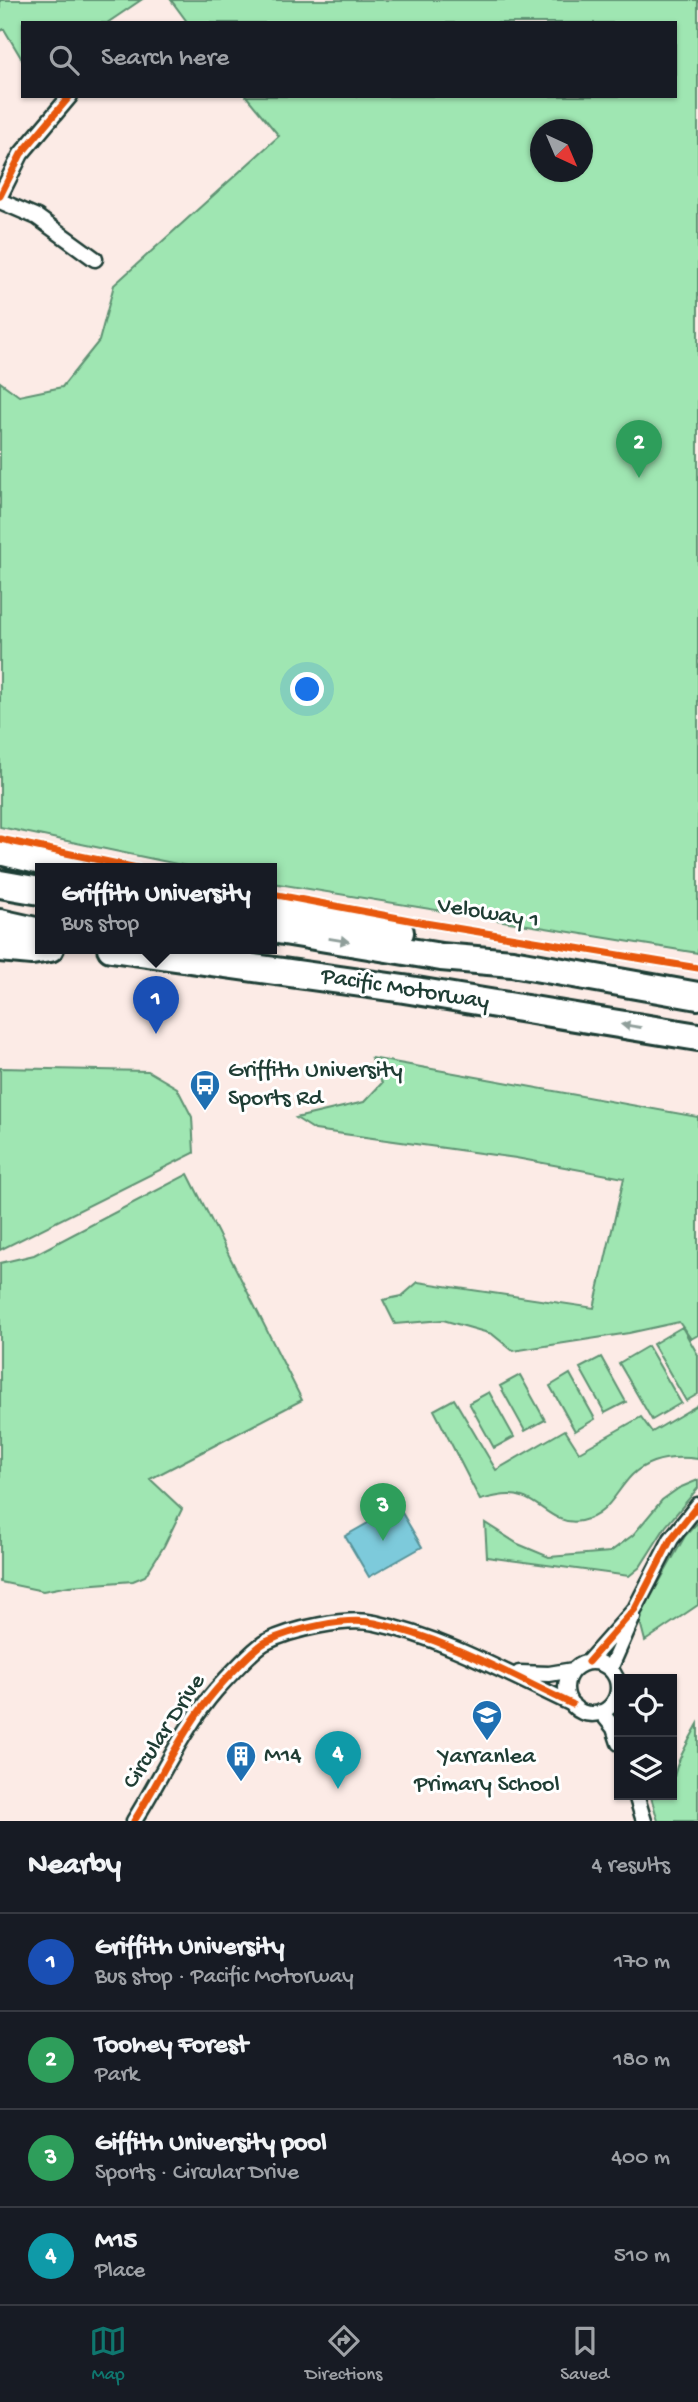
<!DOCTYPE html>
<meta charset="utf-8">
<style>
:root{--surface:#171b24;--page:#242831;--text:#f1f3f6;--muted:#9ea1a6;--line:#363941;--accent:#0f766e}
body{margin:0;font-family:"Gochi Hand",sans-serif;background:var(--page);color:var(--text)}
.controls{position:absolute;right:21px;bottom:21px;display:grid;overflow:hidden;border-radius:0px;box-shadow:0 2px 5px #0004}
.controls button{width:63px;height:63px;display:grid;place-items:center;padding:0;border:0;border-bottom:2px solid var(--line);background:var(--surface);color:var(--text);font:35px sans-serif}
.compass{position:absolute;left:530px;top:119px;width:63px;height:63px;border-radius:50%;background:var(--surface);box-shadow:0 2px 5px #0004;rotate:136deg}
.you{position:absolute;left:308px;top:690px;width:24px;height:24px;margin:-18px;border:5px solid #fff;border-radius:50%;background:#1a73e8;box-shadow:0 0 0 10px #1a73e833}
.badge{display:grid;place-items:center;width:46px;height:46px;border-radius:50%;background:var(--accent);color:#fff;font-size:23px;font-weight:700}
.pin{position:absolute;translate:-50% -58px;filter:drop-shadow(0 2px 4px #0008)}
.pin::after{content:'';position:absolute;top:37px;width:24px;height:21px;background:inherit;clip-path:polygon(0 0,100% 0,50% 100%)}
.popup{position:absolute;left:35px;top:863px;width:242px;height:91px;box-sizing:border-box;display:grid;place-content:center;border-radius:0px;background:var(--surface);filter:drop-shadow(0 2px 5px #0005);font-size:23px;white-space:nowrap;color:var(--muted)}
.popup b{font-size:26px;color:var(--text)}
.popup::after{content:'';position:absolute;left:50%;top:100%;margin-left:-14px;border:14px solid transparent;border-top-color:var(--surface)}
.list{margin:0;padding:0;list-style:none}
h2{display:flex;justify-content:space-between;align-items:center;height:91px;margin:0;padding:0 28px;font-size:30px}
h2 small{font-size:23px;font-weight:400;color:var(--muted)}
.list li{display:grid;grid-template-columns:46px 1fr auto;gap:21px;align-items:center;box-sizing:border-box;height:98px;padding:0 28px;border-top:2px solid var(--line)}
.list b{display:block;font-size:26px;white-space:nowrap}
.list p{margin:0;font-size:23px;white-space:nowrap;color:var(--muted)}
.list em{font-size:23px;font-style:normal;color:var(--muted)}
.icon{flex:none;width:38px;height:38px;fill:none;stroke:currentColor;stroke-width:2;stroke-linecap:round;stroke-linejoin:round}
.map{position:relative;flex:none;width:698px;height:1821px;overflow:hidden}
.search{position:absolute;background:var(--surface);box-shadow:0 2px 5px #0004;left:21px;right:21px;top:21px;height:77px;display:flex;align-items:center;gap:18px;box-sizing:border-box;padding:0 24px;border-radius:0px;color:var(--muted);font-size:26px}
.sheet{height:483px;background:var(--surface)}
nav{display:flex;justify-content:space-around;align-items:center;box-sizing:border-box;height:98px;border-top:2px solid var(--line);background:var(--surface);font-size:19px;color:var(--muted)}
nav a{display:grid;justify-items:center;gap:4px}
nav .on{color:var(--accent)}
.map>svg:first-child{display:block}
</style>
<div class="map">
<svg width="698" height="1821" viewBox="0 0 698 1821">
<rect width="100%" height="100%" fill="#fcebe6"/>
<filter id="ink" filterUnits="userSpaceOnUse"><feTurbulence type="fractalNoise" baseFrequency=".0143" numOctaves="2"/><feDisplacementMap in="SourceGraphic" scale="14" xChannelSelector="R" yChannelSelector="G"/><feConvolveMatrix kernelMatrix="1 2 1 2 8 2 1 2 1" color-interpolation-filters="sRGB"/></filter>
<g filter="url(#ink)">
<path fill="#9fe6b2" stroke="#5f9273" stroke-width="2" fill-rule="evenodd" d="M 0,0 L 141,0 L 107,23 L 23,23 L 23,61 L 4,29 L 0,31 Z
M 171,0 L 698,0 L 698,953 L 272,883 L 272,868 L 196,868 L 0,827 L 0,382 L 19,396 L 62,387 L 99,341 L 114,285 L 279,136 L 246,96 L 675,96 L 675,23 L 188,23 ZM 540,130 L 582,130 L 582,172 L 540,172 Z
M 371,1058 L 698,1117 L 698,1335 L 691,1339 L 679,1322 L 629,1333 L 513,1351 L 492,1334 L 443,1320 L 395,1324 L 383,1300 L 402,1296 L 418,1282 L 594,1308 L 624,1178 L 516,1158 L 315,1130 L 296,1118 L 364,1102 L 382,1083 Z
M 0,1068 L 148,1071 L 177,1088 L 192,1117 L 194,1153 L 0,1250 Z
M 188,1174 L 302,1400 L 150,1479 L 182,1509 L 164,1546 L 145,1576 L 133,1581 L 69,1586 L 43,1591 L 0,1582 L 0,1263 L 34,1255 Z
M 682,1327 L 698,1355 L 698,1394 L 686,1401 L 653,1344 Z
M 648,1346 L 681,1403 L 652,1420 L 619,1363 Z
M 601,1357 L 626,1402 L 605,1413 L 580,1368 Z
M 570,1374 L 595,1419 L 575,1431 L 550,1386 Z
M 520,1375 L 545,1420 L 525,1431 L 500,1386 Z
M 489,1392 L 514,1437 L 494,1448 L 469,1403 Z
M 454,1399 L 496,1470 L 565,1430 L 579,1452 L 641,1417 L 652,1432 L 698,1405 L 698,1459 C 675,1456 650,1458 632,1475 C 615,1492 608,1516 581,1521 C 555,1526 542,1503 522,1497 C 509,1492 493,1497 480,1500 L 434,1410 Z
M 698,1480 L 698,1488 L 666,1526 L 640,1567 L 629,1576 L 487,1557 L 485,1523 L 518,1544 L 549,1557 L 610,1552 L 633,1535 L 662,1500 L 679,1488 Z
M 698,1522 L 698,1605 L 645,1641 L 639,1618 L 685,1536 Z
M 698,1724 L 698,1821 L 658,1821 L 651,1797 L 672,1795 C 672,1768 685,1747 698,1724 Z"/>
<path fill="#7dcadb" stroke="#579298" stroke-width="2" d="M 398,1506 L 422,1547 L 369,1577 L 345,1536 Z"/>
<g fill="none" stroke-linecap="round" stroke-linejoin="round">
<g stroke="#1f3d34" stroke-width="19">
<path id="minor" d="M 0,196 L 21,154 L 70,96
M 0,201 L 37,217 L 95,259
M 588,1662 L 635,1609 L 671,1539 L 698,1505
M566 1688a26 26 0 1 1 52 0a26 26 0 1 1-52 0Z
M 610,1669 L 633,1617
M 519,1673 L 549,1674 L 573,1670
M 601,1712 L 614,1728 L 619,1743
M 636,1795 L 644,1821
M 134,1821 C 161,1778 183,1728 216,1690 C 226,1679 254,1648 266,1642 C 292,1629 346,1617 375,1623 C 445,1638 508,1674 572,1704"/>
</g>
<g stroke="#1f3d34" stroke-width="32">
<path id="motorway" d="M 0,851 L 71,868
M 0,884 L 40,891
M 272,908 L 400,932
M 0,923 L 40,932
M 272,929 L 441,957 L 512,963 L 698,996
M 0,948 L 32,951 L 50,948
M 111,948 L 404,989 L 698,1037"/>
</g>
<use href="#minor" stroke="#fff" stroke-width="14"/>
<use href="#motorway" stroke="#fff" stroke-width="26"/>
<g stroke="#fff" stroke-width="11">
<path id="cycleway" d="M 0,196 L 21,154 L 70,96
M 0,839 L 137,868
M 272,894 L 425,923 L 698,968
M 588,1662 L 635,1609 L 671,1539 L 698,1505
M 134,1821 C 161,1778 183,1728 216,1690 C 226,1679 254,1648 266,1642 C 292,1629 346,1617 375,1623 C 445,1638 508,1674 572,1704"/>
</g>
<use href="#cycleway" stroke="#e8590c" stroke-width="7"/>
</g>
<defs><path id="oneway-solid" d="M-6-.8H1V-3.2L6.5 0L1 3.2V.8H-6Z" transform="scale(1.75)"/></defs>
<g fill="#8f9e9a">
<use href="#oneway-solid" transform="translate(339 940) rotate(9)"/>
<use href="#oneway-solid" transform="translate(631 1026) rotate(-171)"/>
</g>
</g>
<defs>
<g id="bus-pin" transform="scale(1.575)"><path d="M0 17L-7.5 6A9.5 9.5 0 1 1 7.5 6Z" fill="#1f6fb2" stroke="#fff"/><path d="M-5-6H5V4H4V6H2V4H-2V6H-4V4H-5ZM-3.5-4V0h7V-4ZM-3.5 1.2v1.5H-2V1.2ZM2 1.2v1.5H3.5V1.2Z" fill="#fff"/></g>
<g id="school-pin" transform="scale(1.575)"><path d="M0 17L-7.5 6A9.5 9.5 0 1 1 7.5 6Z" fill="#1f6fb2" stroke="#fff"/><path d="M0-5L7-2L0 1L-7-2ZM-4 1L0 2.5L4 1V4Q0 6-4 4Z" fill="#fff"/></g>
<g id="building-pin" transform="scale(1.575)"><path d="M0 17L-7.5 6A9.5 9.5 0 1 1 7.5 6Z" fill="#1f6fb2" stroke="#fff"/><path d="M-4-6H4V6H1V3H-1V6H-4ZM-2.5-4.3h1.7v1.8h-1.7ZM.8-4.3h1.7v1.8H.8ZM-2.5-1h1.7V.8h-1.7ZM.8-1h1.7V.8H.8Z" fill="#fff"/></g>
</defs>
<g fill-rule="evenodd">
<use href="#bus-pin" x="205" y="1085"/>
<use href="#school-pin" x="487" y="1715"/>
<use href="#building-pin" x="241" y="1756"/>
</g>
<g text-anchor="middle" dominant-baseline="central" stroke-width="6" stroke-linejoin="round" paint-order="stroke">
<g font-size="24" fill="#1f3d34" stroke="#fff">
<text transform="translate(488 914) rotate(9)">Veloway 1</text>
<text transform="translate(405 990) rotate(9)">Pacific Motorway</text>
<text transform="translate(165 1732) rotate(-57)">Circular Drive</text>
</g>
<g font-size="24" fill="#1f3d34" stroke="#fff" text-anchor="start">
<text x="228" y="1071">Griffith University<tspan x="228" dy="28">Sports Rd</tspan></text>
<text x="264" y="1756">M14</text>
<text x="487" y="1757" text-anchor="middle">Yarranlea<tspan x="487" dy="28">Primary School</tspan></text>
</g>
</g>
</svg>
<div class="controls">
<button><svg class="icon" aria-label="locate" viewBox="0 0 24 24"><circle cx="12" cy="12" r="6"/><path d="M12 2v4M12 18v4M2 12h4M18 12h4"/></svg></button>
<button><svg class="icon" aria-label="layers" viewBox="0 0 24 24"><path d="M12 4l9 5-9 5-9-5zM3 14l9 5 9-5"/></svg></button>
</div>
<svg class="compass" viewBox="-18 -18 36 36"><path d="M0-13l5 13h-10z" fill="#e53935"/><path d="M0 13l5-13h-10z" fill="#9ea1a6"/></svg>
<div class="you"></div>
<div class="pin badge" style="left:156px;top:1034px;background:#1a4fb4">1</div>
<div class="popup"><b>Griffith University</b>Bus stop</div>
<div class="pin badge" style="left:639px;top:478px;background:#2e9e5b">2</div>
<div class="pin badge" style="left:383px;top:1541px;background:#2e9e5b">3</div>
<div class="pin badge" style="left:338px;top:1789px;background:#0f9aa8">4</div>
<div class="search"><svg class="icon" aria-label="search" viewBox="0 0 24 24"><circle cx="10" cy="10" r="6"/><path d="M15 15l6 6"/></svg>Search here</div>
</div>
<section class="sheet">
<h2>Nearby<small>4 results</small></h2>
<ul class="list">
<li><span class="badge" style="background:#1a4fb4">1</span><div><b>Griffith University</b><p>Bus stop · Pacific Motorway</p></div><em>170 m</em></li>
<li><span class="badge" style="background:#2e9e5b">2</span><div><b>Toohey Forest</b><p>Park</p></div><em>180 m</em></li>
<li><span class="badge" style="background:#2e9e5b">3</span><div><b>Giffith University pool</b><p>Sports · Circular Drive</p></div><em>400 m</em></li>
<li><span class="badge" style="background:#0f9aa8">4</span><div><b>M15</b><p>Place</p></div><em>510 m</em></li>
</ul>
</section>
<nav>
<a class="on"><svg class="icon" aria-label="map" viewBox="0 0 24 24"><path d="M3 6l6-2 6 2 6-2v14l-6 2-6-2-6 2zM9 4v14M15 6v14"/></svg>Map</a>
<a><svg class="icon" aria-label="directions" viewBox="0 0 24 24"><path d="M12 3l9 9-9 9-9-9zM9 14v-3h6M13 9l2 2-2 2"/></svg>Directions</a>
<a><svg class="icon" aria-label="saved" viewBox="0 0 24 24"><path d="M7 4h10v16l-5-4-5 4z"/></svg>Saved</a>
</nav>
